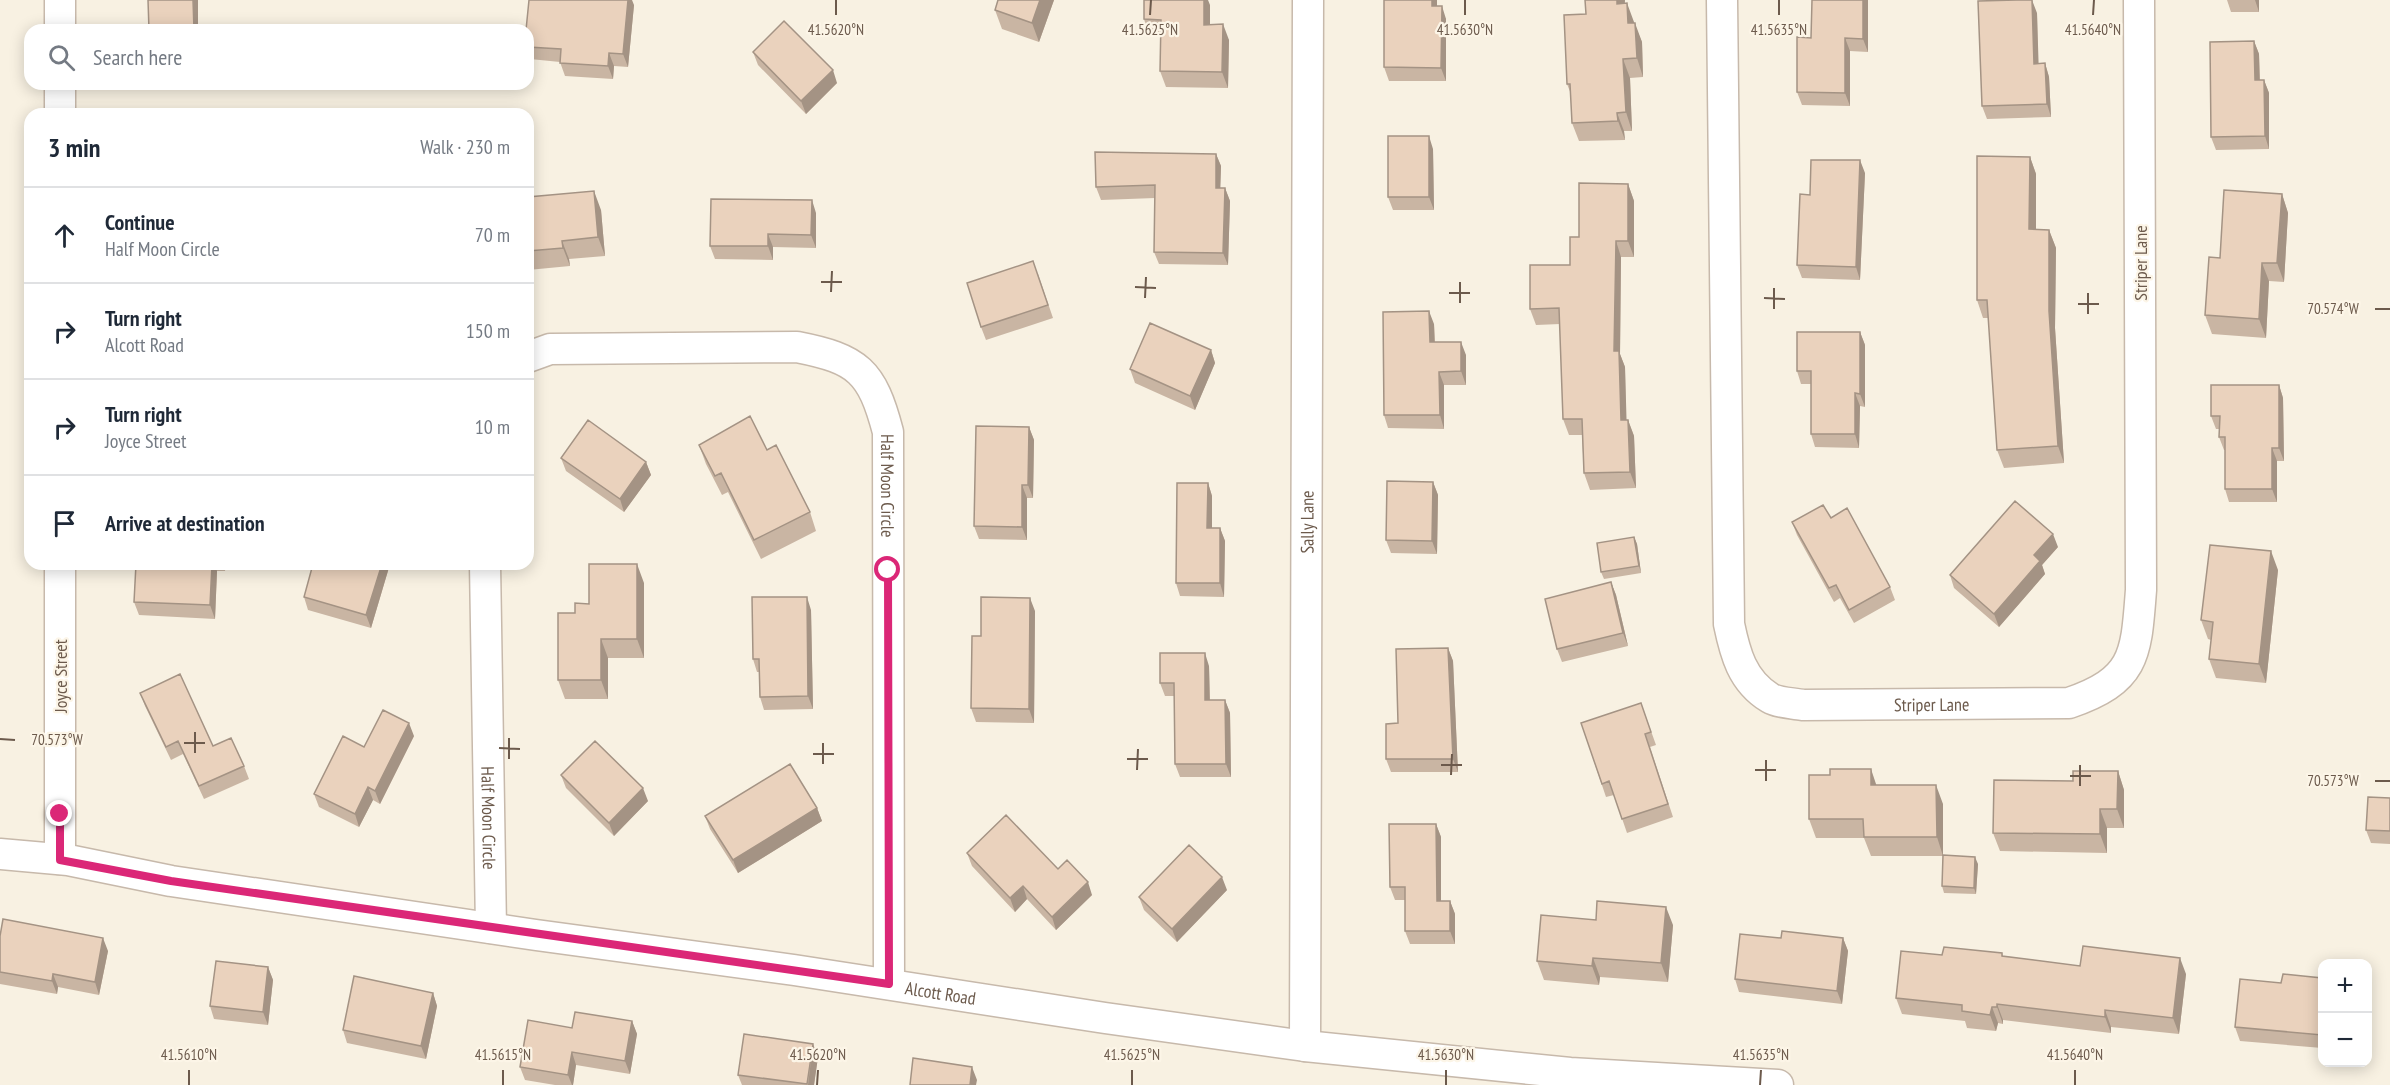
<!DOCTYPE html>
<meta charset="utf-8">
<style>
:root{--surface:#fff;--page:#f6f6f7;--text:#1f2937;--muted:#747a83;--line:#e0e1e3}
body{margin:0;font-family:"PT Sans Narrow",sans-serif;background:var(--page);color:var(--text)}
.controls{position:absolute;right:18px;bottom:18px;display:grid;overflow:hidden;border-radius:12px;box-shadow:0 3px 15px #0003}
.controls button{width:54px;height:54px;display:grid;place-items:center;padding:0;border:0;border-bottom:2px solid var(--line);background:var(--surface);color:var(--text);font:30px sans-serif}
.stop{position:absolute;width:18px;height:18px;margin:-14px;border:4px solid #db2777;border-radius:50%;background:#fff}
.stop.end{background:#db2777;border-color:#fff;box-shadow:0 2px 6px #0008}
.list{margin:0;padding:0;list-style:none}
h2{display:flex;justify-content:space-between;align-items:center;height:78px;margin:0;padding:0 24px;font-size:26px}
h2 small{font-size:20px;font-weight:400;color:var(--muted)}
.list li{display:grid;grid-template-columns:39px 1fr auto;gap:18px;align-items:center;box-sizing:border-box;height:96px;padding:0 24px;border-top:2px solid var(--line)}
.list b{display:block;font-size:22px;white-space:nowrap}
.list p{margin:0;font-size:20px;white-space:nowrap;color:var(--muted)}
.list em{font-size:20px;font-style:normal;color:var(--muted)}
.icon{flex:none;width:33px;height:33px;fill:none;stroke:currentColor;stroke-width:2;stroke-linecap:round;stroke-linejoin:round}
.map{position:relative;flex:none;width:2390px;height:1085px;overflow:hidden}
.search{position:absolute;background:var(--surface);box-shadow:0 3px 15px #0003;left:24px;top:24px;width:510px;height:66px;display:flex;align-items:center;gap:15px;box-sizing:border-box;padding:0 21px;border-radius:18px;color:var(--muted);font-size:22px}
.panel{position:absolute;background:var(--surface);box-shadow:0 3px 15px #0003;left:24px;top:108px;width:510px;height:462px;border-radius:18px}
.map>svg:first-child{display:block}
</style>
<div class="map">
<svg width="2390" height="1085" viewBox="0 0 2390 1085">
<rect width="100%" height="100%" fill="#f8f1e2"/>
<g fill="none" stroke-linecap="round" stroke-linejoin="round">
<g stroke="#c7b9ab" stroke-width="33">
<g id="street">
<path id="s1" d="M 1722,0 L 1729,624 C 1735,653 1742,681 1770,698 C 1778,703 1793,703 1803,705 L 2069,703 C 2136,680 2136,655 2141,590 L 2139,0"/>
<path d="M 60,30 L 60,0"/>
<path d="M 60,114 L 60,84"/>
<path id="s2" d="M 528,357 L 550,349 L 797,347 C 858,359 872,371 888,432 L 889,984"/>
<path id="s3" d="M 485,564 L 491,928"/>
<path id="s4" d="M 0,854 L 68,860 L 171,881 L 536,935 L 794,970 L 1105,1018 L 1305,1046 L 1570,1073 L 1778,1085"/>
<path d="M 60,859 L 60,564"/>
<path id="s5" d="M 1305,1046 L 1308,0"/>
</g>
</g>
<use href="#street" stroke="#fff" stroke-width="30"/>
</g>
<path fill="#c9b5a3" d="M 998,0 L 1054,0 L 1039,42 L 1002,29 L 995,10 Z
M 1384,0 L 1437,0 L 1437,6 L 1446,19 L 1446,81 L 1389,81 L 1384,67 Z
M 1868,0 L 1868,52 L 1850,51 L 1850,106 L 1802,105 L 1797,92 L 1811,38 Z
M 2227,0 L 2259,0 L 2259,12 L 2231,12 Z
M 1625,3 L 1642,42 L 1643,77 L 1630,78 L 1632,131 L 1624,131 L 1625,140 L 1579,141 L 1572,123 L 1571,94 L 1567,84 Z
M 634,5 L 628,67 L 614,66 L 613,79 L 565,76 L 560,62 L 530,59 L 528,54 L 528,30 Z
M 1210,5 L 1210,24 L 1229,40 L 1228,88 L 1166,87 L 1160,71 L 1160,36 L 1149,35 L 1144,19 Z
M 2037,13 L 2038,64 L 2045,63 L 2049,77 L 2051,117 L 1987,119 L 1982,106 Z
M 2254,41 L 2259,54 L 2260,80 L 2264,80 L 2269,93 L 2269,149 L 2216,150 L 2211,137 Z
M 753,52 L 837,83 L 806,114 L 758,65 Z
M 159,84 L 214,84 L 214,87 L 161,88 Z
M 1433,149 L 1434,210 L 1393,210 L 1388,197 Z
M 1216,154 L 1221,166 L 1220,188 L 1225,188 L 1230,201 L 1228,265 L 1159,264 L 1154,252 L 1155,198 L 1101,200 L 1096,187 Z
M 2030,157 L 2036,174 L 2036,230 L 2049,230 L 2056,248 L 2055,328 L 2064,463 L 2004,468 L 1997,450 L 1989,318 L 1983,318 L 1977,300 Z
M 1865,173 L 1860,280 L 1802,278 L 1797,265 L 1810,195 Z
M 1628,184 L 1634,201 L 1634,257 L 1621,257 L 1620,354 L 1625,367 L 1626,420 L 1628,420 L 1634,436 L 1636,488 L 1590,490 L 1584,473 L 1582,435 L 1569,435 L 1563,419 L 1560,324 L 1536,325 L 1530,309 L 1570,265 L 1579,237 Z
M 2282,194 L 2288,213 L 2284,282 L 2269,281 L 2266,338 L 2212,334 L 2205,315 L 2220,258 Z
M 528,197 L 601,210 L 605,256 L 569,259 L 570,266 L 528,270 Z
M 816,213 L 816,248 L 773,247 L 773,260 L 715,259 L 710,246 Z
M 1038,274 L 1053,318 L 986,340 L 981,327 Z
M 1434,324 L 1435,342 L 1466,355 L 1466,385 L 1444,385 L 1444,429 L 1388,428 L 1384,415 Z
M 1860,332 L 1865,345 L 1865,407 L 1860,406 L 1859,448 L 1815,447 L 1811,434 L 1811,384 L 1801,384 L 1797,371 Z
M 1211,350 L 1215,363 L 1195,410 L 1135,383 L 1130,369 Z
M 2279,385 L 2283,398 L 2284,461 L 2277,461 L 2277,502 L 2229,502 L 2225,489 L 2225,450 L 2224,450 L 2219,437 L 2219,429 L 2216,429 L 2211,416 Z
M 1029,427 L 1034,440 L 1033,498 L 1027,498 L 1027,540 L 979,539 L 974,526 Z
M 699,445 L 767,450 L 810,512 L 816,531 L 761,559 L 728,492 L 722,495 L 706,464 Z
M 561,458 L 646,462 L 651,475 L 624,512 L 566,471 Z
M 1433,482 L 1438,495 L 1437,554 L 1391,553 L 1386,540 Z
M 1208,483 L 1212,496 L 1212,528 L 1220,528 L 1225,541 L 1224,597 L 1180,596 L 1176,583 Z
M 1831,518 L 1890,587 L 1895,600 L 1854,623 L 1840,598 L 1834,602 L 1797,535 L 1792,522 Z
M 1634,537 L 1637,544 L 1641,573 L 1604,579 L 1601,572 Z
M 2058,547 L 2042,565 L 2045,574 L 1999,627 L 1954,588 L 1950,575 Z
M 136,564 L 226,564 L 225,571 L 217,571 L 215,619 L 139,615 L 134,602 Z
M 390,564 L 371,628 L 308,610 L 304,597 Z
M 2278,570 L 2266,683 L 2216,678 L 2209,659 L 2211,640 L 2208,639 L 2201,620 Z
M 1611,582 L 1616,595 L 1628,646 L 1562,662 L 1557,649 Z
M 644,583 L 644,658 L 608,658 L 608,699 L 565,699 L 558,680 L 575,613 L 589,604 Z
M 811,610 L 813,709 L 764,710 L 760,697 L 759,672 L 757,672 L 753,659 Z
M 1035,611 L 1034,723 L 976,722 L 971,708 L 981,636 Z
M 1448,648 L 1453,661 L 1458,772 L 1391,772 L 1386,759 L 1398,723 Z
M 1209,666 L 1210,700 L 1225,700 L 1230,713 L 1231,777 L 1180,777 L 1175,764 L 1174,696 L 1165,696 L 1160,683 Z
M 140,693 L 213,746 L 244,766 L 249,779 L 204,799 L 183,754 L 171,760 L 145,706 Z
M 1641,703 L 1656,745 L 1650,747 L 1673,817 L 1627,833 L 1614,795 L 1606,797 L 1581,723 Z
M 414,736 L 380,804 L 373,800 L 359,827 L 319,807 L 314,794 L 364,747 Z
M 2118,771 L 2124,790 L 2124,828 L 2107,828 L 2107,853 L 2000,851 L 1993,833 L 2073,781 Z
M 561,775 L 648,801 L 614,836 L 566,788 Z
M 1876,785 L 1943,804 L 1943,855 L 1978,864 L 1976,894 L 1944,893 L 1942,886 L 1943,856 L 1871,856 L 1864,838 L 1816,838 L 1809,819 Z
M 2390,798 L 2390,844 L 2371,843 L 2366,830 Z
M 817,808 L 822,821 L 738,873 L 710,829 L 705,816 Z
M 1436,824 L 1441,837 L 1441,901 L 1450,901 L 1455,914 L 1455,944 L 1410,944 L 1405,931 L 1405,900 L 1395,900 L 1390,887 Z
M 967,853 L 1058,869 L 1092,895 L 1056,930 L 1027,899 L 1015,912 L 972,866 Z
M 1227,890 L 1177,942 L 1144,910 L 1139,897 Z
M 1673,925 L 1668,982 L 1600,977 L 1599,985 L 1544,980 L 1537,961 Z
M 0,936 L 108,951 L 99,995 L 58,987 L 57,994 L 0,984 Z
M 1781,938 L 1843,938 L 1848,951 L 1842,1004 L 1739,992 L 1735,979 Z
M 2002,953 L 2003,956 L 2080,966 L 2186,974 L 2179,1034 L 2111,1027 L 2111,1033 L 2003,1020 L 2003,1024 L 1998,1023 L 1996,1031 L 1967,1028 L 1965,1021 L 1902,1014 L 1896,998 L 1942,955 Z
M 268,967 L 273,980 L 268,1025 L 214,1019 L 210,1006 Z
M 2322,978 L 2322,1048 L 2240,1041 L 2235,1027 L 2281,983 Z
M 433,993 L 437,1006 L 426,1059 L 347,1043 L 343,1030 Z
M 632,1021 L 637,1034 L 630,1074 L 576,1065 L 573,1085 L 555,1085 L 525,1080 L 520,1067 L 572,1028 Z
M 813,1044 L 818,1057 L 814,1085 L 742,1085 L 738,1075 Z"/>
<path fill="#a49384" d="M 193,0 L 198,0 L 198,30 L 194,30 Z
M 628,0 L 632,0 L 634,5 L 628,67 L 623,54 Z
M 1040,0 L 1054,0 L 1039,42 L 1032,23 Z
M 1204,0 L 1208,0 L 1210,5 L 1210,41 L 1204,25 Z
M 1432,0 L 1437,0 L 1437,19 L 1432,6 Z
M 1617,0 L 1625,0 L 1624,23 L 1617,4 Z
M 1863,0 L 1868,0 L 1868,52 L 1863,39 Z
M 2032,0 L 2037,13 L 2039,77 L 2034,64 Z
M 2255,0 L 2259,0 L 2259,12 Z
M 1627,3 L 1634,22 L 1635,42 L 1628,23 Z
M 1442,6 L 1446,19 L 1446,81 L 1441,68 Z
M 1635,23 L 1642,42 L 1643,77 L 1637,58 Z
M 1223,24 L 1229,40 L 1228,88 L 1222,72 Z
M 1845,38 L 1850,51 L 1850,106 L 1845,93 Z
M 2254,41 L 2259,54 L 2260,93 L 2255,80 Z
M 609,53 L 614,66 L 613,79 L 608,66 Z
M 1623,59 L 1630,78 L 1632,131 L 1626,112 Z
M 2045,63 L 2049,77 L 2051,117 L 2047,104 Z
M 833,70 L 837,83 L 806,114 L 801,101 Z
M 2264,80 L 2269,93 L 2269,149 L 2265,136 Z
M 1617,113 L 1624,131 L 1625,140 L 1618,121 Z
M 1429,136 L 1433,149 L 1434,210 L 1429,197 Z
M 1216,154 L 1221,166 L 1220,200 L 1216,188 Z
M 2030,157 L 2036,174 L 2036,247 L 2029,229 Z
M 1860,160 L 1865,173 L 1860,280 L 1856,267 Z
M 1628,184 L 1634,201 L 1634,257 L 1628,241 Z
M 1225,188 L 1230,201 L 1228,265 L 1223,253 Z
M 594,191 L 601,210 L 605,256 L 598,237 Z
M 2282,194 L 2288,213 L 2284,282 L 2277,263 Z
M 812,200 L 816,213 L 816,248 L 811,235 Z
M 2049,230 L 2056,248 L 2055,328 L 2064,463 L 2058,446 L 2049,311 Z
M 768,234 L 773,247 L 773,260 L 768,246 Z
M 562,241 L 569,259 L 570,266 L 563,248 Z
M 1616,241 L 1621,257 L 1620,354 L 1625,367 L 1627,436 L 1621,420 L 1614,351 Z
M 2262,263 L 2269,281 L 2266,338 L 2259,319 Z
M 1429,311 L 1434,324 L 1435,355 L 1430,342 Z
M 1860,332 L 1865,345 L 1865,407 L 1860,394 Z
M 1461,342 L 1466,355 L 1466,385 L 1461,371 Z
M 1211,350 L 1215,363 L 1195,410 L 1190,396 Z
M 1439,372 L 1444,385 L 1444,429 L 1440,415 Z
M 2279,385 L 2283,398 L 2284,461 L 2279,448 Z
M 1855,393 L 1860,406 L 1859,448 L 1855,434 Z
M 1628,420 L 1634,436 L 1636,488 L 1630,472 Z
M 1029,427 L 1034,440 L 1033,498 L 1028,485 Z
M 2272,448 L 2277,461 L 2277,502 L 2272,489 Z
M 646,462 L 651,475 L 624,512 L 620,499 Z
M 1433,482 L 1438,495 L 1437,554 L 1432,541 Z
M 1208,483 L 1212,496 L 1212,541 L 1207,528 Z
M 1022,485 L 1027,498 L 1027,540 L 1022,527 Z
M 1220,528 L 1225,541 L 1224,597 L 1220,583 Z
M 2053,534 L 2058,547 L 2042,565 L 2045,574 L 1999,627 L 1994,614 L 2034,555 Z
M 1634,537 L 1637,544 L 1641,573 L 1639,566 Z
M 2271,551 L 2278,570 L 2266,683 L 2259,664 Z
M 212,564 L 215,564 L 217,571 L 215,619 L 210,605 Z
M 382,564 L 390,564 L 371,628 L 366,615 Z
M 637,564 L 644,583 L 644,658 L 637,639 Z
M 1611,582 L 1616,595 L 1628,646 L 1623,633 Z
M 807,597 L 811,610 L 813,709 L 808,696 Z
M 1030,598 L 1035,611 L 1034,723 L 1029,709 Z
M 601,639 L 608,658 L 608,699 L 601,680 Z
M 1448,648 L 1453,661 L 1458,772 L 1453,759 Z
M 1205,653 L 1209,666 L 1210,713 L 1205,700 Z
M 1225,700 L 1230,713 L 1231,777 L 1226,764 Z
M 409,723 L 414,736 L 380,804 L 375,791 Z
M 1871,769 L 1877,787 L 1871,785 Z
M 2118,771 L 2124,790 L 2124,828 L 2117,809 Z
M 1936,785 L 1943,804 L 1943,856 L 1937,837 Z
M 368,787 L 373,800 L 359,827 L 355,814 Z
M 643,788 L 648,801 L 614,836 L 609,823 Z
M 817,808 L 822,821 L 738,873 L 733,860 Z
M 2100,809 L 2107,828 L 2107,853 L 2100,834 Z
M 1436,824 L 1441,837 L 1441,914 L 1437,901 Z
M 1975,857 L 1978,864 L 1976,894 L 1974,888 Z
M 1222,877 L 1227,890 L 1177,942 L 1172,929 Z
M 1088,882 L 1092,895 L 1056,930 L 1052,917 Z
M 1023,886 L 1027,899 L 1015,912 L 1010,898 Z
M 1450,901 L 1455,914 L 1455,944 L 1450,931 Z
M 1666,907 L 1673,925 L 1668,982 L 1661,963 Z
M 103,938 L 108,951 L 99,995 L 95,982 Z
M 1843,938 L 1848,951 L 1842,1004 L 1837,991 Z
M 1593,958 L 1600,977 L 1599,985 L 1592,966 Z
M 2180,958 L 2186,974 L 2179,1034 L 2173,1018 Z
M 268,967 L 273,980 L 268,1025 L 263,1012 Z
M 53,974 L 58,987 L 57,994 L 52,981 Z
M 433,993 L 437,1006 L 426,1059 L 421,1046 Z
M 1997,1004 L 2003,1020 L 2003,1024 L 1997,1007 Z
M 1992,1007 L 1998,1023 L 1996,1031 L 1990,1015 Z
M 2105,1010 L 2111,1027 L 2111,1033 L 2105,1017 Z
M 632,1021 L 637,1034 L 630,1074 L 625,1061 Z
M 813,1044 L 818,1057 L 814,1085 L 808,1085 Z
M 572,1052 L 576,1065 L 573,1085 L 572,1085 L 568,1075 Z
M 972,1067 L 977,1080 L 976,1085 L 970,1085 Z"/>
<path fill="#ead2bd" stroke="#a49384" stroke-width="1.5" d="M 148,0 L 193,0 L 194,30 L 149,30 Z
M 529,0 L 628,0 L 623,54 L 609,53 L 608,66 L 560,63 L 561,49 L 528,47 L 528,30 L 526,30 Z
M 998,0 L 1040,0 L 1032,23 L 995,10 Z
M 1144,0 L 1204,0 L 1204,25 L 1223,24 L 1222,72 L 1160,71 L 1161,20 L 1144,19 Z
M 1384,0 L 1432,0 L 1432,6 L 1442,6 L 1441,68 L 1384,67 Z
M 1585,0 L 1617,0 L 1617,4 L 1627,3 L 1628,23 L 1635,23 L 1637,58 L 1623,59 L 1626,112 L 1617,113 L 1618,121 L 1572,123 L 1570,84 L 1567,84 L 1564,15 L 1586,14 Z
M 1812,0 L 1863,0 L 1863,39 L 1845,38 L 1845,93 L 1797,92 L 1797,37 L 1811,38 Z
M 2017,0 L 2032,0 L 2034,64 L 2045,63 L 2047,104 L 1982,106 L 1978,1 Z
M 784,21 L 833,70 L 801,101 L 753,52 Z
M 2254,41 L 2255,80 L 2264,80 L 2265,136 L 2211,137 L 2210,42 Z
M 1388,136 L 1429,136 L 1429,197 L 1388,197 Z
M 1095,152 L 1216,154 L 1216,188 L 1225,188 L 1223,253 L 1154,252 L 1155,185 L 1096,187 Z
M 1977,156 L 2030,157 L 2029,229 L 2049,230 L 2049,311 L 2058,446 L 1997,450 L 1987,300 L 1977,300 Z
M 1811,160 L 1860,160 L 1856,267 L 1797,265 L 1800,194 L 1810,195 Z
M 1579,183 L 1628,184 L 1628,241 L 1616,241 L 1614,351 L 1619,351 L 1621,420 L 1628,420 L 1630,472 L 1584,473 L 1582,419 L 1563,419 L 1559,308 L 1530,309 L 1530,265 L 1570,265 L 1570,237 L 1579,237 Z
M 2224,190 L 2282,194 L 2277,263 L 2262,263 L 2259,319 L 2205,315 L 2209,257 L 2220,258 Z
M 594,191 L 598,237 L 562,241 L 563,248 L 528,251 L 528,197 Z
M 711,199 L 812,200 L 811,235 L 768,234 L 768,246 L 710,246 Z
M 1033,261 L 1048,305 L 981,327 L 967,283 Z
M 1429,311 L 1430,342 L 1461,342 L 1461,371 L 1439,372 L 1440,415 L 1384,415 L 1383,312 Z
M 1150,323 L 1211,350 L 1190,396 L 1130,369 Z
M 1797,332 L 1860,332 L 1860,394 L 1855,393 L 1855,434 L 1811,434 L 1811,371 L 1797,371 Z
M 2211,385 L 2279,385 L 2279,448 L 2272,448 L 2272,489 L 2225,489 L 2225,437 L 2219,437 L 2220,416 L 2211,416 Z
M 750,416 L 767,450 L 776,445 L 810,512 L 754,540 L 721,473 L 715,476 L 699,445 Z
M 588,420 L 646,462 L 620,499 L 561,458 Z
M 976,426 L 1029,427 L 1028,485 L 1022,485 L 1022,527 L 974,526 Z
M 1387,481 L 1433,482 L 1432,541 L 1386,540 Z
M 1177,483 L 1208,483 L 1207,528 L 1220,528 L 1220,583 L 1176,583 Z
M 2015,501 L 2053,534 L 2034,555 L 2040,561 L 1994,614 L 1950,575 Z
M 1823,505 L 1831,518 L 1847,508 L 1890,587 L 1849,610 L 1836,585 L 1829,588 L 1792,522 Z
M 1634,537 L 1639,566 L 1601,572 L 1597,543 Z
M 2210,545 L 2271,551 L 2259,664 L 2209,659 L 2213,622 L 2201,620 Z
M 136,564 L 212,564 L 210,605 L 134,602 Z
M 313,564 L 382,564 L 366,615 L 304,597 Z
M 589,564 L 637,564 L 637,639 L 601,639 L 601,680 L 558,680 L 558,613 L 575,613 L 575,603 L 589,604 Z
M 1611,582 L 1623,633 L 1557,649 L 1545,599 Z
M 752,597 L 807,597 L 808,696 L 760,697 L 759,659 L 753,659 Z
M 981,597 L 1030,598 L 1029,709 L 971,708 L 972,636 L 981,636 Z
M 1448,648 L 1453,759 L 1386,759 L 1386,724 L 1398,723 L 1396,649 Z
M 1160,653 L 1205,653 L 1205,700 L 1225,700 L 1226,764 L 1175,764 L 1174,683 L 1160,683 Z
M 180,674 L 213,746 L 231,738 L 244,766 L 199,786 L 178,741 L 166,747 L 140,693 Z
M 1641,703 L 1651,732 L 1645,734 L 1668,804 L 1622,819 L 1609,781 L 1602,784 L 1581,723 Z
M 383,710 L 409,723 L 375,791 L 368,787 L 355,814 L 314,794 L 343,736 L 364,747 Z
M 595,741 L 643,788 L 609,823 L 561,775 Z
M 790,764 L 817,808 L 733,860 L 705,816 Z
M 1830,769 L 1871,769 L 1871,785 L 1936,785 L 1937,837 L 1864,837 L 1863,819 L 1809,819 L 1809,775 L 1830,775 Z
M 2073,771 L 2118,771 L 2117,809 L 2100,809 L 2100,834 L 1993,833 L 1994,780 L 2073,781 Z
M 2368,797 L 2390,798 L 2390,831 L 2366,830 Z
M 1006,815 L 1058,869 L 1067,860 L 1088,882 L 1052,917 L 1023,886 L 1010,898 L 967,853 Z
M 1389,824 L 1436,824 L 1437,901 L 1450,901 L 1450,931 L 1405,931 L 1405,887 L 1390,887 Z
M 1189,845 L 1222,877 L 1172,929 L 1139,897 Z
M 1943,855 L 1975,857 L 1974,888 L 1942,886 Z
M 1597,901 L 1666,907 L 1661,963 L 1593,958 L 1592,966 L 1537,961 L 1541,915 L 1596,920 Z
M 3,919 L 103,938 L 95,982 L 53,974 L 52,981 L 0,972 L 0,936 Z
M 1782,931 L 1843,938 L 1837,991 L 1735,979 L 1740,934 L 1781,938 Z
M 2083,946 L 2180,958 L 2173,1018 L 2105,1010 L 2105,1017 L 1997,1004 L 1997,1007 L 1992,1007 L 1990,1015 L 1962,1011 L 1962,1005 L 1896,998 L 1901,951 L 1942,955 L 1944,947 L 2002,953 L 2002,956 L 2080,966 Z
M 216,961 L 268,967 L 263,1012 L 210,1006 Z
M 2283,974 L 2322,978 L 2322,1035 L 2235,1027 L 2240,979 L 2281,983 Z
M 354,976 L 433,993 L 421,1046 L 343,1030 Z
M 575,1012 L 632,1021 L 625,1061 L 572,1052 L 568,1075 L 520,1067 L 528,1020 L 572,1028 Z
M 744,1034 L 813,1044 L 807,1084 L 738,1075 Z
M 913,1058 L 972,1067 L 970,1085 L 910,1085 Z"/>
<g fill="none" stroke-linecap="round" stroke-linejoin="round">
<path stroke="#db2777" stroke-width="8" d="M 60,814 L 60,860 L 171,881 L 889,984 L 888,570"/>
</g>
<path fill="none" stroke="#6c5a4c" stroke-width="2" d="M 836,15 L 836,0M 1150,15 L 1151,0M 1465,15 L 1465,0M 1779,15 L 1779,0M 2093,15 L 2094,0M 821,282 L 842,282M 1135,287 L 1156,288M 831,292 L 832,271M 1449,293 L 1470,293M 1145,298 L 1146,277M 1764,298 L 1785,299M 1460,303 L 1460,282M 2078,304 L 2099,304M 1774,309 L 1774,288M 2375,309 L 2390,309M 2088,314 L 2088,293M 0,739 L 15,740M 184,743 L 205,743M 499,748 L 520,749M 195,753 L 195,732M 813,754 L 834,754M 509,759 L 509,738M 1127,759 L 1148,759M 823,764 L 823,743M 1441,765 L 1462,765M 1137,770 L 1138,749M 1755,770 L 1776,770M 1451,775 L 1452,754M 2070,776 L 2091,776M 1766,781 L 1766,760M 2375,781 L 2390,781M 2080,786 L 2080,765M 189,1085 L 189,1070M 503,1085 L 503,1070M 817,1085 L 818,1070M 1132,1085 L 1132,1070M 1446,1085 L 1446,1070M 1760,1085 L 1761,1070M 2075,1085 L 2075,1070"/>
<g text-anchor="middle" dominant-baseline="central" stroke-width="4.5" stroke-linejoin="round" paint-order="stroke">
<g font-size="18" fill="#6c5a4c" stroke="#fcf5e7">
<text transform="translate(2140 263) rotate(-90)">Striper Lane</text>
<text stroke="none"><textPath href="#s2" startOffset="460">Half Moon Circle</textPath></text>
<text stroke="none"><textPath href="#s5" startOffset="524">Sally Lane</textPath></text>
<text transform="translate(60 676) rotate(-90)">Joyce Street</text>
<text stroke="none"><textPath href="#s1" startOffset="874">Striper Lane</textPath></text>
<text stroke="none"><textPath href="#s3" startOffset="254">Half Moon Circle</textPath></text>
<text stroke="none"><textPath href="#s4" startOffset="951">Alcott Road</textPath></text>
</g>
</g>
<g font-size="15" text-anchor="middle" fill="#6c5a4c" stroke="#fcf5e7" stroke-width="4.5" stroke-linejoin="round" paint-order="stroke">
<text x="836" y="35">41.5620°N</text>
<text x="1150" y="35">41.5625°N</text>
<text x="1465" y="35">41.5630°N</text>
<text x="1779" y="35">41.5635°N</text>
<text x="2093" y="35">41.5640°N</text>
<text x="2333" y="314">70.574°W</text>
<text x="57" y="745">70.573°W</text>
<text x="2333" y="786">70.573°W</text>
<text x="189" y="1060">41.5610°N</text>
<text x="503" y="1060">41.5615°N</text>
<text x="818" y="1060">41.5620°N</text>
<text x="1132" y="1060">41.5625°N</text>
<text x="1446" y="1060">41.5630°N</text>
<text x="1761" y="1060">41.5635°N</text>
<text x="2075" y="1060">41.5640°N</text>
</g>
</svg>
<div class="controls">
<button>+</button>
<button>−</button>
</div>
<div class="stop" style="left:888px;top:570px"></div>
<div class="stop end" style="left:60px;top:814px"></div>
<div class="search"><svg class="icon" aria-label="search" viewBox="0 0 24 24"><circle cx="10" cy="10" r="6"/><path d="M15 15l6 6"/></svg>Search here</div>
<section class="panel">
<h2>3 min<small>Walk · 230 m</small></h2>
<ul class="list">
<li><svg class="icon" aria-label="ahead" viewBox="0 0 24 24"><path d="M12 20V5M6 11l6-6 6 6"/></svg><div><b>Continue</b><p>Half Moon Circle</p></div><em>70 m</em></li>
<li><svg class="icon" aria-label="right" viewBox="0 0 24 24"><path d="M7 20v-9h11M14 6l5 5-5 5"/></svg><div><b>Turn right</b><p>Alcott Road</p></div><em>150 m</em></li>
<li><svg class="icon" aria-label="right" viewBox="0 0 24 24"><path d="M7 20v-9h11M14 6l5 5-5 5"/></svg><div><b>Turn right</b><p>Joyce Street</p></div><em>10 m</em></li>
<li><svg class="icon" aria-label="arrive" viewBox="0 0 24 24"><path d="M6 21V4h12l-3 4 3 4H6"/></svg><div><b>Arrive at destination</b></div></li>
</ul>
</section>
</div>
